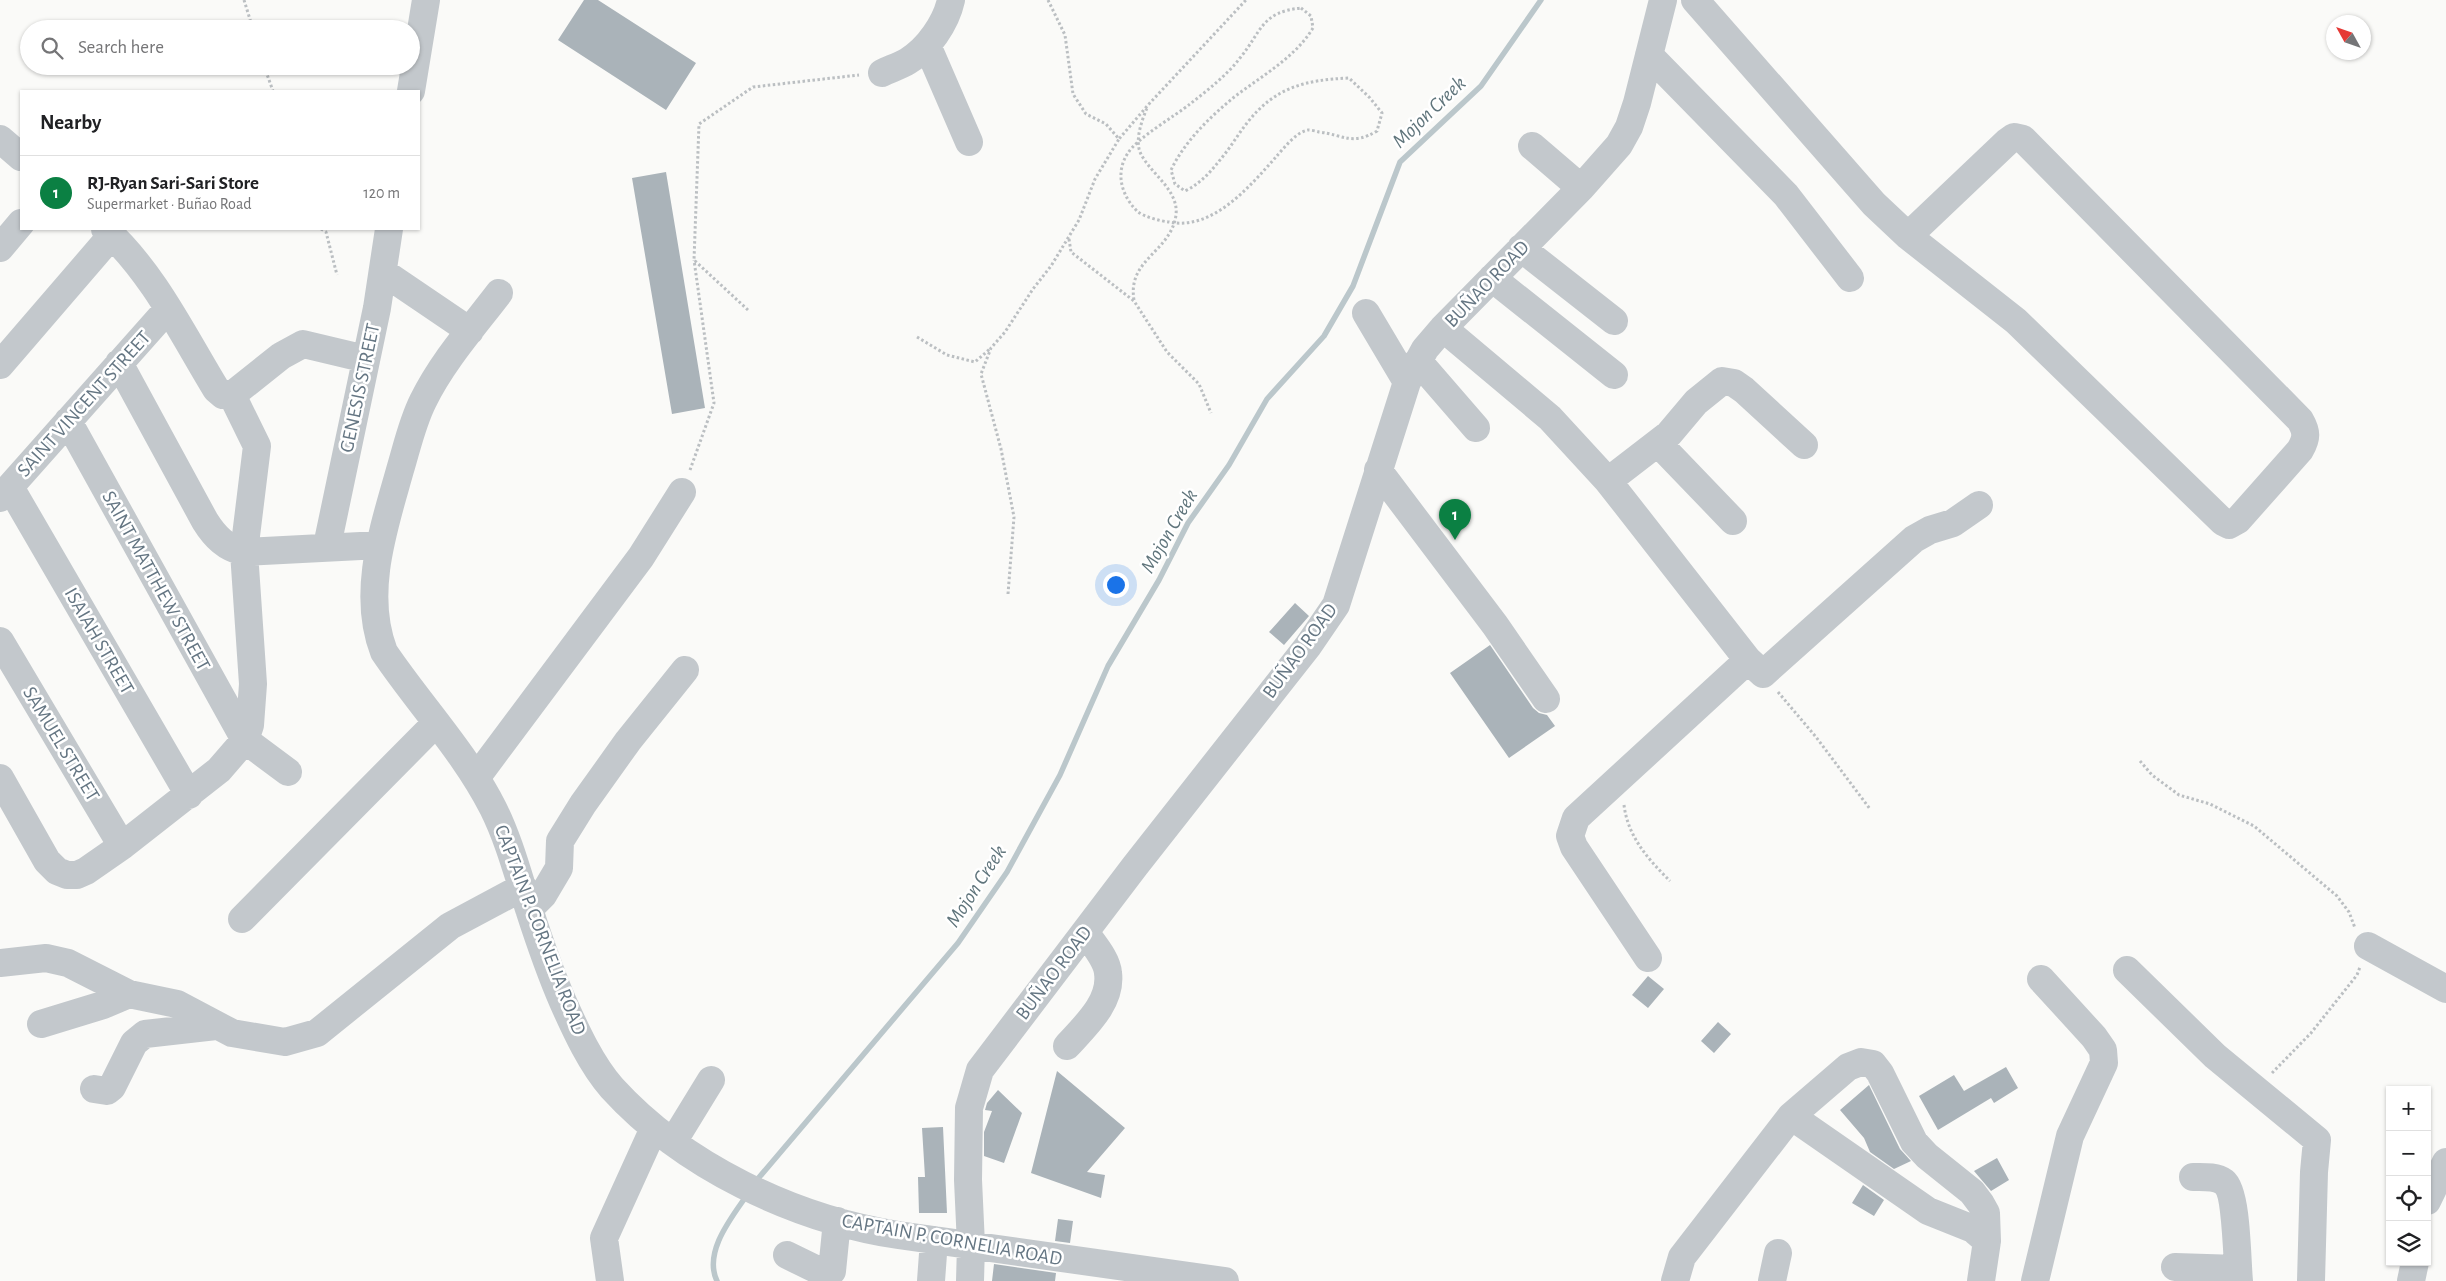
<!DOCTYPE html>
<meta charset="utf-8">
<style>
:root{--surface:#fff;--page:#f6f6f6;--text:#202124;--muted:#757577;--line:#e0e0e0;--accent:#0b8043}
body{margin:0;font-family:"Alegreya Sans",sans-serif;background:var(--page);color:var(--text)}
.controls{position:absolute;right:15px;bottom:15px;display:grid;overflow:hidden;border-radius:0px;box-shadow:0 1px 4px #0004}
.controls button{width:45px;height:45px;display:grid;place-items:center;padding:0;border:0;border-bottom:1px solid var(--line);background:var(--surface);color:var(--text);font:25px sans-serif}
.compass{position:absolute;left:2326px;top:15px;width:45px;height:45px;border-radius:50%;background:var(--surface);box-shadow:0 1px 4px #0004;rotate:310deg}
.you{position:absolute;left:1115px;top:584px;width:18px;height:18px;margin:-12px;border:4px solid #fff;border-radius:50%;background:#1a73e8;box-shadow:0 0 0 8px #1a73e833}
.badge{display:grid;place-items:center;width:32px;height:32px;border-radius:50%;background:var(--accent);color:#fff;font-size:16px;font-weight:700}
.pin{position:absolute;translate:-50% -41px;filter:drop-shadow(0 1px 2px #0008)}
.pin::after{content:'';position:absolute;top:26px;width:18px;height:15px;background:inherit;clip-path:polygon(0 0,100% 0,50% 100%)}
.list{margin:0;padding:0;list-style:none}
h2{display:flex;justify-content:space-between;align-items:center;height:65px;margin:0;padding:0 20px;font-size:21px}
h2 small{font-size:16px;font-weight:400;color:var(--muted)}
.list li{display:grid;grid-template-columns:32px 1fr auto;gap:15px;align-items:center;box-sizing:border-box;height:75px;padding:0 20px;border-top:1px solid var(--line)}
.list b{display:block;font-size:19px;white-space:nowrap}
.list p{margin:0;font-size:16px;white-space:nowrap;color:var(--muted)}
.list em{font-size:16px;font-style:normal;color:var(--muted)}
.icon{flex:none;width:28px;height:28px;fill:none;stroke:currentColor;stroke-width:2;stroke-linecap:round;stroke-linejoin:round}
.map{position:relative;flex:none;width:2446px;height:1281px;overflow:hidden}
.search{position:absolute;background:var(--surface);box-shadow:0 1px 4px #0004;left:20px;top:20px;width:400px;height:55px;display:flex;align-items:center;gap:12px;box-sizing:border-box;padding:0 18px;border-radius:28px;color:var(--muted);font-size:19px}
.panel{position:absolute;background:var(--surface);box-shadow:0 1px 4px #0004;left:20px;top:90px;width:400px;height:140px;border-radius:0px}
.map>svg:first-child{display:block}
</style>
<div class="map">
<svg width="2446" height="1281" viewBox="0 0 2446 1281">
<rect width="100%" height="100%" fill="#fafaf8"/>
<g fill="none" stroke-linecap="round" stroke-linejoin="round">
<path stroke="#bbc7cb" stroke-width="5.5" d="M 756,1181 L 958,943 L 1007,872 L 1060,775 L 1108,666 L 1159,580 L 1188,523 L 1229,465 L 1267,399 L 1324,336 L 1353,286 L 1400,162 L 1481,86 L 1541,0
M 717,1281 C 703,1252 732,1217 747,1195"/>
</g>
<path fill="#aab3b9" d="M 584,0 L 598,0 L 696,63 L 666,110 L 558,40 Z
M 666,172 L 705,408 L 672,414 L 632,178 Z
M 1295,603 L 1309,616 L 1284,645 L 1269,632 Z
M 1490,645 L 1533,708 L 1539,713 L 1547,715 L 1555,726 L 1509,758 L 1450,673 Z
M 1648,976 L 1664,989 L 1648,1008 L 1632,995 Z
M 1718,1022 L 1731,1034 L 1714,1053 L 1701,1041 Z
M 2006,1067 L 2018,1088 L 1994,1103 L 1991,1098 L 1938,1130 L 1919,1096 L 1954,1075 L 1964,1091 Z
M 1057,1071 L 1125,1128 L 1087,1172 L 1105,1175 L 1101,1198 L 1031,1173 Z
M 1869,1085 L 1900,1149 L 1911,1161 L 1894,1169 L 1870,1152 L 1864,1138 L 1840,1110 Z
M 998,1090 L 1022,1113 L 1004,1163 L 984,1156 L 984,1132 L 992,1111 L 985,1110 L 987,1103 Z
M 943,1127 L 947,1213 L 919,1213 L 918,1177 L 925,1177 L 922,1128 Z
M 1997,1158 L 2009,1180 L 1991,1191 L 1974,1171 Z
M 1863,1185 L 1884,1200 L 1874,1216 L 1852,1203 Z
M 1058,1219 L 1073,1221 L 1070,1243 L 1055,1241 Z
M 994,1264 L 1056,1273 L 1055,1281 L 992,1281 Z"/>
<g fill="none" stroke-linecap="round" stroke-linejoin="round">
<path stroke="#bbbfc2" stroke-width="3" stroke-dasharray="2.5 2.5" stroke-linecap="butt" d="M 244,0 L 253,29
M 1048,0 L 1065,35 L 1073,94 L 1086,114 L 1106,124 L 1119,139 L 1148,105 L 1246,0
M 1301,8 L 1311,16 L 1313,28 C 1294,59 1261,76 1233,98 C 1209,118 1185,141 1171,170 L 1175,184 L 1185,191 C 1203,182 1212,170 1224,155 C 1232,145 1239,133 1247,123 C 1275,87 1305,80 1349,78 L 1370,98 L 1382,113 L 1377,131 C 1352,146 1344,135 1319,132 C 1316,131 1311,130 1308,130 C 1296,132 1284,148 1276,157 C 1250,186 1213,231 1169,222 C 1160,221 1144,217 1137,211 C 1121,195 1115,172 1128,153 C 1137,138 1175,116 1190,104 C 1208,90 1227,75 1240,58 C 1262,31 1261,12 1301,8 Z
M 264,66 L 273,91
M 321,229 L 326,232 L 337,275
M 1069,239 L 1071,252 L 1134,301 L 1167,352 L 1199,384 L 1211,413
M 1134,300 C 1127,259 1171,252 1176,215 C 1179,189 1149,173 1140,152 C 1135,139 1142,120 1147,108
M 748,310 L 694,260 L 699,124 L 753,87 L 859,75
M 917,337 L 947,355 L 975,362 L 991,348
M 690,470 L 714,403 L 694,260
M 1008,594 L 1014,517 L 1001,449 L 981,374 L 991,348 L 1005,332 L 1033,289 L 1051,266 L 1079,220 L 1095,179 L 1119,139
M 1778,692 L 1816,737 L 1870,809
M 2140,761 L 2152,775 L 2179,795 L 2210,804 L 2254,826 L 2337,896 L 2349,912 L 2355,928
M 1624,805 C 1628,837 1648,859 1670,881
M 2272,1073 L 2311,1033 L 2357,975 L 2360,967"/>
<path stroke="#c3c8cc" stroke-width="28" d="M 1695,0 L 1874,204 L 1908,236 L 2016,321 L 2223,522 L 2229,525 L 2238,520 L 2300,450 C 2307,438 2307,432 2300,420 L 2023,139 L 2014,137 L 2007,142 L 1908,236
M 927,45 L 969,142
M 1649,55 L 1786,195 L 1850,278
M 882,73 C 890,69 900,66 908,61 C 928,49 946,23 951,0
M 411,91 L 426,0
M 0,139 L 21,157
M 1532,146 L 1581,188
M 105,229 C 153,272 183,335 216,389 L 223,395 L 232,395
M 0,248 L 21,223
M 1521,248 L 1614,321
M 383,272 L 470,331
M 1492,278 L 1614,375
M 499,293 C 473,327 442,362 423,401 C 412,423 407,447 400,470 C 384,527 361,593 384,652 C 419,704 464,751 493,808 C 509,840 518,875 529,909 C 539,940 550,972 563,1002 C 576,1031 591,1064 612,1088 C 683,1166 794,1219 898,1235 L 1225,1281
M 1366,313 L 1407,382
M 1443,328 L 1550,418 L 1608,481 L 1748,660 L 1763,674 L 1914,539 L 1930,530 L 1953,523 L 1979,505
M 1418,361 L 1476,428
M 119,363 L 205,521 C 215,537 226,548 244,552 L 380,545
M 0,365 L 112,235
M 232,395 L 281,356 L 303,344 L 366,359
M 68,421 L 245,740 L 288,772
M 1658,443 L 1733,521
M 1378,470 L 1495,625 L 1546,699
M 1608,481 L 1669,434 L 1696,402 L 1722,381 L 1734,383 L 1744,390 L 1804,445
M 10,487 L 189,795
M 0,498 L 167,310
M 327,546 L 377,308 L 389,229
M 0,641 L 122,846
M 0,778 L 47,861 L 57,871 L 67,875 L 77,875 L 86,871 L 122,846 L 219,770 L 245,740 L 250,725 L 253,684 L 244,552 L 257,446 L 232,395
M 476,778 L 641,557 L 682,492
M 529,909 L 543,895 L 559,868 L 560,841 L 583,804 L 628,741 L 685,670
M 242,919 L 436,723
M 2368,946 L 2446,989
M 1648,958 L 1574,847 L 1570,836 L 1576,818 L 1748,660
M 0,963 L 46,958 L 68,963 L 129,994 L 177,1004 L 232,1033 L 285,1042 L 317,1033 L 450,926 L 523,887
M 2127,970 L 2215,1056 L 2317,1140 L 2314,1172 L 2311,1281
M 41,1024 L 103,1005 L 129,994
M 1067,1046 C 1085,1026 1112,1002 1108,973 C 1107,959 1093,944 1085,932
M 94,1089 L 107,1091 L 112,1087 L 134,1043 L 145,1034 L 216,1026
M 1791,1116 L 1928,1211 L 1973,1229 L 1987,1241 L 1981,1281
M 673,1142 L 711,1080
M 2193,1177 C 2203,1177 2216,1176 2224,1182 C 2237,1192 2237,1263 2239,1281
M 2427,1201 L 2446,1162
M 787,1255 L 828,1275 L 832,1271 L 837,1221
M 2175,1267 L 2238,1269
M 610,1281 L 604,1238 L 654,1128
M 931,1281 L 934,1240
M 970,1281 L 971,1245 L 968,1180 L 969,1108 L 980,1070 L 1135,866 L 1308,646 L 1336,605 L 1407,382 L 1425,349 L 1443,328 L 1581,188 L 1619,145 L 1629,127 L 1637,103 L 1663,0
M 1675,1281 L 1682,1257 L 1791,1116 L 1848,1067 L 1861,1062 L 1873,1064 L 1880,1073 L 1914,1142 L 1927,1156 L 1972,1192 L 1981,1204 L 1986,1213 L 1987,1241
M 1772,1281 L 1778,1253
M 2035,1281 L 2070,1136 L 2104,1063 L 2103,1050 L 2094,1037 L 2041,979
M 2411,1281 L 2415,1262"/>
</g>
<g text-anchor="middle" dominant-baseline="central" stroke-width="5" stroke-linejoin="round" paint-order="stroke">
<g font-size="20" fill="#657683" stroke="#fff">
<text transform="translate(1487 284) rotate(-46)">BUÑAO ROAD</text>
<text transform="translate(360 388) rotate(-78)">GENESIS STREET</text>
<text transform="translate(84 404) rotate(-48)">SAINT VINCENT STREET</text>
<text transform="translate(156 581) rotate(61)">SAINT MATTHEW STREET</text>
<text transform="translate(99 641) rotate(60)">ISAIAH STREET</text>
<text transform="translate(1300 651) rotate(-54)">BUÑAO ROAD</text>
<text transform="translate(61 744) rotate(59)">SAMUEL STREET</text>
<text transform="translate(540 930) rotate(69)">CAPTAIN P. CORNELIA ROAD</text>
<text transform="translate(1054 973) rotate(-53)">BUÑAO ROAD</text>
<text transform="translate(952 1240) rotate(10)">CAPTAIN P. CORNELIA ROAD</text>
</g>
<g font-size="21" font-style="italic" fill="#60757c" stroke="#fff">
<text transform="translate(1429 112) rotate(-44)">Mojon Creek</text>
<text transform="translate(1169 531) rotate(-60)">Mojon Creek</text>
<text transform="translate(976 886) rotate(-57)">Mojon Creek</text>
</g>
</g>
</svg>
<div class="controls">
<button>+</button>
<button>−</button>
<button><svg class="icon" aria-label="locate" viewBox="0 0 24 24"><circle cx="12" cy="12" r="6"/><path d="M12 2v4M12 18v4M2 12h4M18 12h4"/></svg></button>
<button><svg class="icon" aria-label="layers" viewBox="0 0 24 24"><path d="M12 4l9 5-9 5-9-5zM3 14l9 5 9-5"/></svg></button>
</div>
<svg class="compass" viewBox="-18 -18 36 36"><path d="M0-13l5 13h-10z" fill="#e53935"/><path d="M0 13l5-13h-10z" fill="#757577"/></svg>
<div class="you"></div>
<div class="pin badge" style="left:1455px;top:540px">1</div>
<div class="search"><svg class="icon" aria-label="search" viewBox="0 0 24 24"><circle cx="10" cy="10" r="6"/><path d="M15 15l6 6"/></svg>Search here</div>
<section class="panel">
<h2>Nearby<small></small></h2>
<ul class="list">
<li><span class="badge">1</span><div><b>RJ-Ryan Sari-Sari Store</b><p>Supermarket · Buñao Road</p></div><em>120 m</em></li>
</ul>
</section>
</div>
